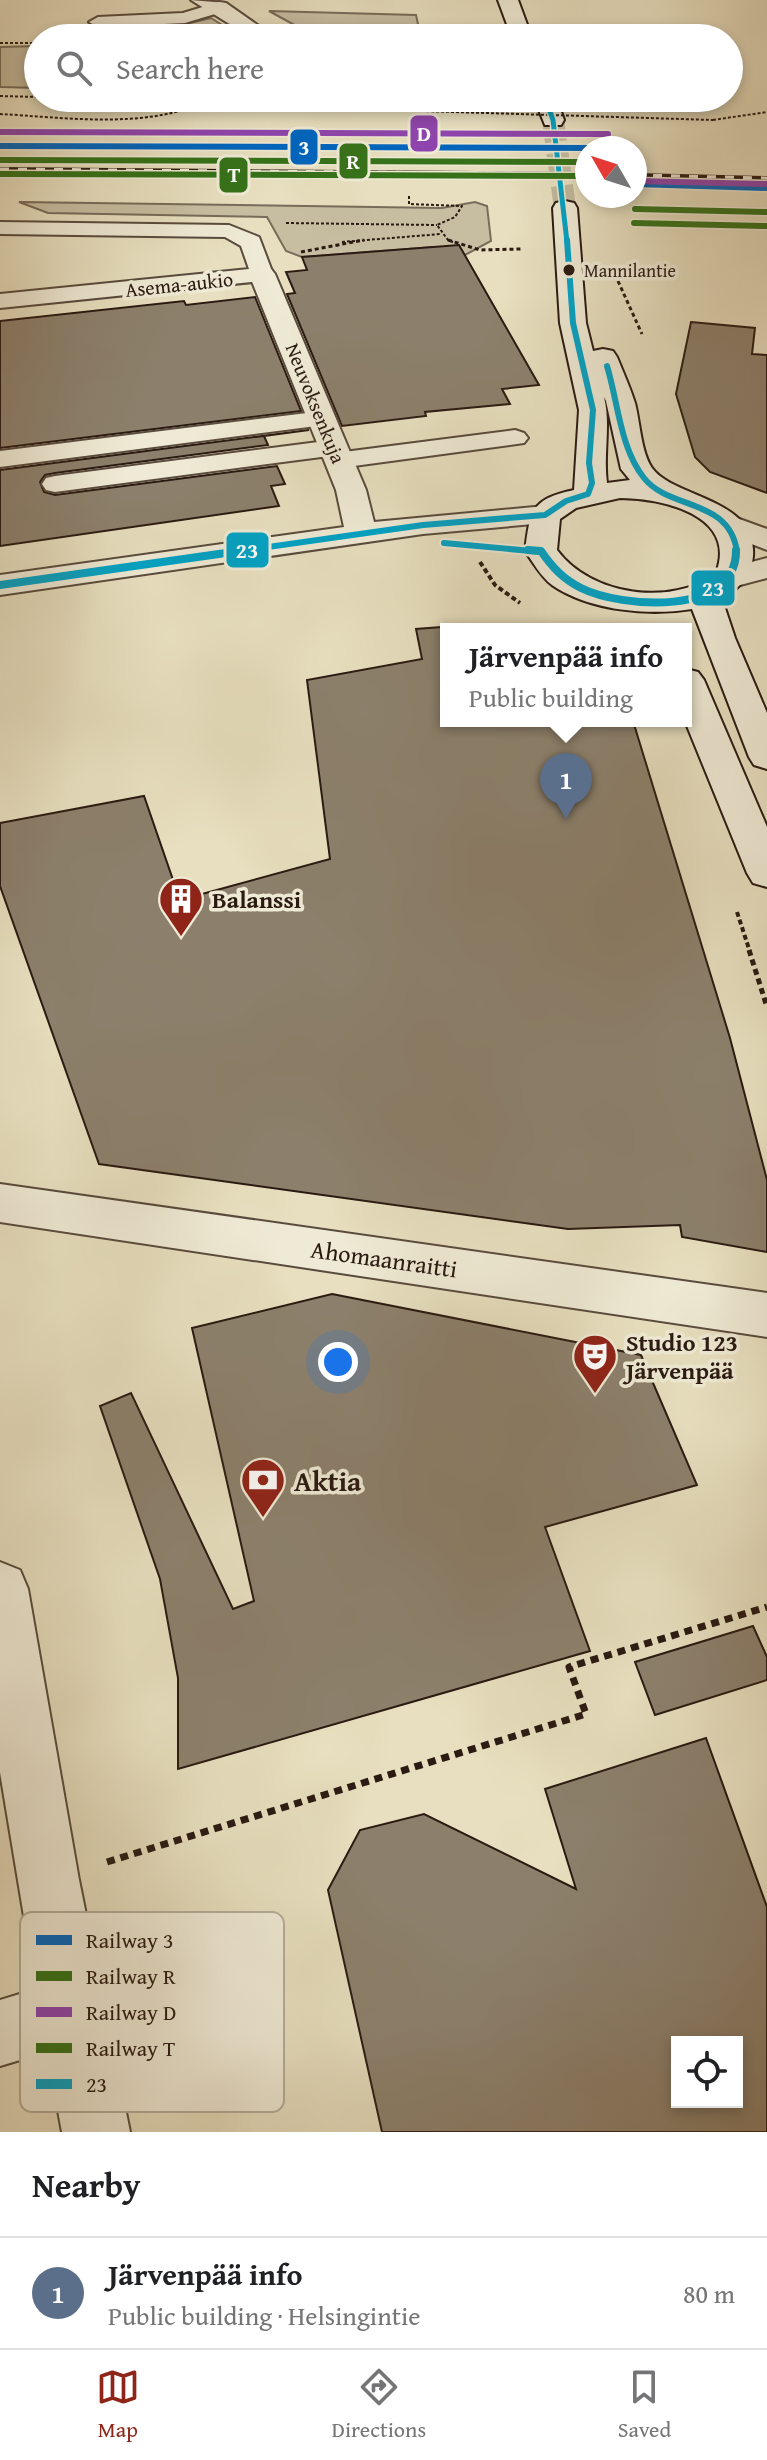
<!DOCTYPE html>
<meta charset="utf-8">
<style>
:root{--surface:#fff;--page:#f2f2f2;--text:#202124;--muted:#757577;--line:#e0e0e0;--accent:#8f2418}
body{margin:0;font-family:"Gentium Book Plus",serif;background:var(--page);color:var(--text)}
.controls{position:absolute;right:24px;bottom:24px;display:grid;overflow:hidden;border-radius:0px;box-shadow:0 4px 12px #0003}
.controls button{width:72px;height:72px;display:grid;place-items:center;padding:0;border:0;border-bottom:2px solid var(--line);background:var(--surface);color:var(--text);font:40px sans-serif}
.compass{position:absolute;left:575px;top:136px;width:72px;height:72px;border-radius:50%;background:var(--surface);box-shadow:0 4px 12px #0003;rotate:309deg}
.you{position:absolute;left:338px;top:1362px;width:28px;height:28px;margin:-20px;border:6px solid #fff;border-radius:50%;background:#1a73e8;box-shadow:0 0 0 12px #1a73e833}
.badge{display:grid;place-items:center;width:52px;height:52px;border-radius:50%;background:var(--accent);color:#fff;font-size:26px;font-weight:700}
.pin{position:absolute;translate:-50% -66px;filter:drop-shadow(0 2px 4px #0008)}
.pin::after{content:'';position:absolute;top:42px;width:28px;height:24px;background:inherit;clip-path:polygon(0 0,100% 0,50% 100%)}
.popup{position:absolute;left:440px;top:623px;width:252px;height:104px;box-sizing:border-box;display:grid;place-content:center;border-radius:0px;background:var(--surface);filter:drop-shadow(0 2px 6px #0005);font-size:26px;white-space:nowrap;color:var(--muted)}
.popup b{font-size:30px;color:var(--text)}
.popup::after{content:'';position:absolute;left:50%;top:100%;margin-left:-16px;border:16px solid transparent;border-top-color:var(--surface)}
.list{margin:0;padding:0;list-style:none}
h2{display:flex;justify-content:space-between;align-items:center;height:104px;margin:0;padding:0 32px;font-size:34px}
h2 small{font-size:26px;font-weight:400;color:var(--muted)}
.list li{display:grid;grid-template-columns:52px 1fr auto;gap:24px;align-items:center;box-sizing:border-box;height:112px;padding:0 32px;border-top:2px solid var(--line)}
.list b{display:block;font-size:30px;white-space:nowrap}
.list p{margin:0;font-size:26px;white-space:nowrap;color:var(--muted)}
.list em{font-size:26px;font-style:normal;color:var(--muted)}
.icon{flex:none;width:44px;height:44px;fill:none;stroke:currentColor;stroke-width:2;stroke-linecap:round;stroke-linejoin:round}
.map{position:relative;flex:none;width:767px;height:2132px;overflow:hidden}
.search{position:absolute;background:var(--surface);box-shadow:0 4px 12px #0003;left:24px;right:24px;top:24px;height:88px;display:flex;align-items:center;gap:20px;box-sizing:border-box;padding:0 28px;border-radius:44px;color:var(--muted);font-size:30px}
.sheet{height:216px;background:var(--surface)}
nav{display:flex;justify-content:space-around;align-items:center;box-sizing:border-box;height:112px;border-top:2px solid var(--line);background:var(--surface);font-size:22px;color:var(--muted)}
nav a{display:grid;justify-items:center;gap:4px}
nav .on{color:var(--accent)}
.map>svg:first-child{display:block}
</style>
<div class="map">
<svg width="767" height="2132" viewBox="0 0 767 2132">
<rect width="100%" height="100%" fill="#e7dfbf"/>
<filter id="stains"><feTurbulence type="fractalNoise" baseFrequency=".0025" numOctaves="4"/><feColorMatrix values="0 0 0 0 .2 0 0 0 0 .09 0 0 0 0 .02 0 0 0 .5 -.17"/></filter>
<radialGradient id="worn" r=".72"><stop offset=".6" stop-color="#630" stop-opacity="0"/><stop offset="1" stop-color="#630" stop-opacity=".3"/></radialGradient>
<path fill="#c7bea2" stroke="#786c5a" stroke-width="2" d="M 269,11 L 416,15 L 421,38 L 318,38 Z
M 211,18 L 243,38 L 112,38 L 113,26 L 190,23 Z
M 38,46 L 38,88 L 0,87 L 0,47 Z
M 19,202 L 442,208 L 475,202 L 487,206 L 491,241 L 465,255 L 438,255 L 433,247 L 302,257 L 286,251 L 267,217 L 48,213 Z"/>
<path fill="#8c806c" stroke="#2a1a12" stroke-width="2" fill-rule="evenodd" d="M 459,245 L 539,385 L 502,389 L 510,404 L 425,412 L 426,416 L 342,426 L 287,294 L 295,293 L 286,272 L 307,270 L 302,257 Z
M 255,297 L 301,411 L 0,448 L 0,321 L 184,301 L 186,305 Z
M 691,322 L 755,328 L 752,354 L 767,355 L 767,493 L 710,472 L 695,457 L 676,394 Z
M 309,430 L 264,436 L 268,445 L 55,473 L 45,475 L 40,482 L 44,492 L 55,495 L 277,466 L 285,484 L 271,486 L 279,506 L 0,546 L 0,470 Z
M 468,625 L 469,629 L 446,629 L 446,721 L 633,721 L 730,1038 L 767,1180 L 767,1252 L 682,1237 L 680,1225 L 568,1229 L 99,1164 L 0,886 L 0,823 L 144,796 L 180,900 L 330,859 L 307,680 L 422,659 L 416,629 Z
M 332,1294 L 641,1355 L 697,1485 L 545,1527 L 590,1651 L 178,1769 L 178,1678 L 160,1579 L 100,1406 L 131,1393 L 233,1609 L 254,1601 L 192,1328 Z
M 753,1626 L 767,1657 L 767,1680 L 655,1715 L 635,1662 Z
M 706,1738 L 767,1907 L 767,2132 L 382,2132 L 328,1890 L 360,1830 L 424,1814 L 576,1889 L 545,1789 ZM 677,2042 L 737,2042 L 737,2102 L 677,2102 Z"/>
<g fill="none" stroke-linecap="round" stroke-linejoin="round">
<path stroke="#c1b89c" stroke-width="22" stroke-dasharray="22 11" stroke-linecap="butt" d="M 553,120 L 565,208"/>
<g stroke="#594b3d" stroke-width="4">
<path id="lane" d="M 219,2 L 225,3 L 227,7 L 225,11 L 185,23 L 98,27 L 89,22 L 98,17 L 183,13 Z
M 0,222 L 229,225 L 259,237 L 273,274 L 262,281 L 0,308 L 0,294 L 249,269 L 241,246 L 225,237 L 0,234 Z
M 323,411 L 332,414 L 336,419 L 332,424 L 0,467 L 0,451 Z
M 515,430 L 524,433 L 528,438 L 524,443 L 339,468 L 330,465 L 326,460 L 329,456 L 55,492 L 46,490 L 42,484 L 46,478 L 55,476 L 334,440 L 343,443 L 347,448 L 344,452 Z"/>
</g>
<g stroke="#594b3d" stroke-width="4">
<path id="street" d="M 191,0 L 226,3 L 276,38 L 252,38 Z
M 262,266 L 271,269 L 275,274 L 366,490 L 374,522 L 545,506 L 556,508 L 561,515 L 556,522 L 423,534 L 0,595 L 0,575 L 344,527 L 336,490 L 249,274 L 253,269 Z
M 723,513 L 767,529 L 767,550 L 712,529 L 707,522 L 712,515 Z
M 767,558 L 767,578 L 729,588 L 717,585 L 713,578 L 717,571 Z
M 0,1184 L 767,1293 L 767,1337 L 0,1222 Z
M 0,1562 L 20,1570 L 28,1589 L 79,1880 L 130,2132 L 62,2132 L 47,2052 L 0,2066 L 0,2000 L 36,1989 L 0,1772 Z"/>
</g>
<g stroke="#2a1a12" stroke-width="4">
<path id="secondary" d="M 498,0 L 518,0 L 532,38 L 512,38 Z
M 534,98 L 556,98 L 564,120 L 561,125 L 545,125 Z
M 565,201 L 574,203 L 577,208 L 586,323 L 593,351 L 603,349 L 613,351 L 617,357 C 623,372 630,387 635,403 C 640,422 641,452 652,468 C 673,498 757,498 753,556 C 751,576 739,589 722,599 L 735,638 L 767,713 L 767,769 L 754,765 L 749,757 L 692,609 C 649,616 590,611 552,585 C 541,577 533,562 525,551 C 530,511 531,499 574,490 L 579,410 L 560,323 L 553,208 L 556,203 ZM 604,397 L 606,401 L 621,469 L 630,480 L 607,483 C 603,454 611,425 604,397 ZM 620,498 C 662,498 738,515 716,573 C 672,607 591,596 557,550 L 560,519 L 576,508 Z
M 686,669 L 698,672 L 704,680 L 767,827 L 767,887 L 753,883 L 747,873 L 685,721 Z"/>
</g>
<path stroke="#2a1a12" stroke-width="2" stroke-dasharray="3 2" stroke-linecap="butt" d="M 0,43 L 38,43
M 0,96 L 38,97
M 73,98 L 174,101 L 229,98
M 367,98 L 421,111
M 0,114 C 60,117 150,130 204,101
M 713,120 L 767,112
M 389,158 L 525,160
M 409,196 L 409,204 L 462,206 L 455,217 L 437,225 L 448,240 L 453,242
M 286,223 L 437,225
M 342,242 L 441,234"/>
<path stroke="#2a1a12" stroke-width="3" stroke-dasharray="4 3" stroke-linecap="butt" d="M 448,240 L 480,250 L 521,249
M 301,252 L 364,240
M 618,281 L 642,334"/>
<path stroke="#2a1a12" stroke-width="4" stroke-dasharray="5 3" stroke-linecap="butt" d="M 480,562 L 495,585 L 520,603
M 737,912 L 750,952"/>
<path stroke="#2a1a12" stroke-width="5" stroke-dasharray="6 4" stroke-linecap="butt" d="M 749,950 L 767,1007"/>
<path stroke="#2a1a12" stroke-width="7" stroke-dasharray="8 6" stroke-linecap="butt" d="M 107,1862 L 586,1714 L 569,1667 L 767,1607"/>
<use href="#lane" fill="#efead5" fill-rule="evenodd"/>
<use href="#street" fill="#efead5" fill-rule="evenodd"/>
<use href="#secondary" fill="#efead5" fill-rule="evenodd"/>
<g stroke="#2a1a12" stroke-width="4">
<path id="rail" d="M 0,169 L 587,174
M 635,175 L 767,178"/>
</g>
<use href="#rail" stroke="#efead5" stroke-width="3" stroke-dasharray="9" stroke-linecap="butt"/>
<path stroke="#2a1a12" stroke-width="2" stroke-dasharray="3 2" stroke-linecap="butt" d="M 421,111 L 713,120"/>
<g stroke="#efead5" stroke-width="8">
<path id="bus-1-far2" d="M 545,98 L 553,120 L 567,242"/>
</g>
<g stroke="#efead5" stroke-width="10">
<path id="bus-1-far1" d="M 607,366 C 618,402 620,448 644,478 C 669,510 730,498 737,552
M 444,543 L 542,552
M 233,552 L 423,525 L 545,515 L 566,501 L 588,494 L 592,483 L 589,463 L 593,410 L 573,323 L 567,240"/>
</g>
<g stroke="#efead5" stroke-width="13">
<path id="bus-1" d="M 528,550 L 541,551 C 552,567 563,579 581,588 C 621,608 737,617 736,550
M 0,585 L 247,550"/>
</g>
<use href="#bus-1-far2" stroke="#02a2c5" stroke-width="5"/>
<use href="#bus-1-far1" stroke="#02a2c5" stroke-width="6"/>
<use href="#bus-1" stroke="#02a2c5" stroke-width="8"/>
<g stroke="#efead5" stroke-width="9">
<path id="rail-1" d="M 0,146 L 608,148
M 635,184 L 767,188"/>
</g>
<g stroke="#efead5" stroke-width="9">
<path id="rail-2" d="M 0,160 L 587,162
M 635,209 L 767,212"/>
</g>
<g stroke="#efead5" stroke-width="9">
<path id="rail-3" d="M 0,132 L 608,134
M 635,181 L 767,184"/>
</g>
<g stroke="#efead5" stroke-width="9">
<path id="rail-4" d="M 0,174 L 587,176
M 634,223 L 766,226"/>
</g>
<use href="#rail-1" stroke="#0065bd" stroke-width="6"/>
<use href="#rail-2" stroke="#357219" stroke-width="6"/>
<use href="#rail-3" stroke="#8e44ad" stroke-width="6"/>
<use href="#rail-4" stroke="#357219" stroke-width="6"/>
</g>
<defs>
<g id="building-pin" transform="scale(2.3)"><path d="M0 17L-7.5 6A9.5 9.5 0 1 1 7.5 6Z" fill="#8f2418" stroke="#efead5"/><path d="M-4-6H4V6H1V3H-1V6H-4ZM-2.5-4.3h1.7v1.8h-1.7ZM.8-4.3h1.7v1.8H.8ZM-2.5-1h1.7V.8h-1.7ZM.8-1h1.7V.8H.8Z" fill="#fff"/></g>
<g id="theatre-pin" transform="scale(2.3)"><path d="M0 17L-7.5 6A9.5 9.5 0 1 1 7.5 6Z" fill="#8f2418" stroke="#efead5"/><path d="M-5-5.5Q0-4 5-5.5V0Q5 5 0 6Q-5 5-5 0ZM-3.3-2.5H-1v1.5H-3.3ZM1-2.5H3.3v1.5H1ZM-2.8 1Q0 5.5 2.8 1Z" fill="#fff"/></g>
<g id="bank-pin" transform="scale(2.3)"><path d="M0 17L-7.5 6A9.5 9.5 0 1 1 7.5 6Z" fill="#8f2418" stroke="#efead5"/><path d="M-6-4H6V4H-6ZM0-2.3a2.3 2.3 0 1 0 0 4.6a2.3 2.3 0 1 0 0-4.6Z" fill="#fff"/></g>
</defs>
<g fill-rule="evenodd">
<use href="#building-pin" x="181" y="899"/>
<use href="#theatre-pin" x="595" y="1356"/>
<use href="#bank-pin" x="263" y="1480"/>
</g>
<circle fill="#2a1a12" stroke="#efead5" stroke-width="3" cx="569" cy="270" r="7"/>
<g text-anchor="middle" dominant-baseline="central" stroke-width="7" stroke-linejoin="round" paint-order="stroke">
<g font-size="18" fill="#2a1a12" stroke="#efead5" text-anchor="start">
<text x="584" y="270">Mannilantie</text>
</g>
<g font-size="20" fill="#2a1a12" stroke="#efead5">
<text transform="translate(179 284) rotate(-6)">Asema-aukio</text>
<text transform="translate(316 403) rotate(68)">Neuvoksenkuja</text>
</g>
<g font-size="24" font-weight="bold" fill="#2a1a12" stroke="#efead5" text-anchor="start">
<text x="212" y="899">Balanssi</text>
<text x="626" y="1342">Studio 123<tspan x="626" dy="28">Järvenpää</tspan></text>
</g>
<g font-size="24" fill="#2a1a12" stroke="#efead5">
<text transform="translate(384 1259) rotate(8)">Ahomaanraitti</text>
</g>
<g font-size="28" font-weight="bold" fill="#2a1a12" stroke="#efead5" text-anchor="start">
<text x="294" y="1480">Aktia</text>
</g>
</g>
<rect x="20" y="1912" width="264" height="200" rx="12" fill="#efead5" stroke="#b4ac9a" stroke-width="2"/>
<rect x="36" y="1935" width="36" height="10" fill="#0065bd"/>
<rect x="36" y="1971" width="36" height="10" fill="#357219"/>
<rect x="36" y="2007" width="36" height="10" fill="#8e44ad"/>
<rect x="36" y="2043" width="36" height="10" fill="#357219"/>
<rect x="36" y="2079" width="36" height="10" fill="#02a2c5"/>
<g font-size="22" fill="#2a1a12">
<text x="86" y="1948">Railway 3</text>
<text x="86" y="1984">Railway R</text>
<text x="86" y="2020">Railway D</text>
<text x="86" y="2056">Railway T</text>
<text x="86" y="2092">23</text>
</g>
<g stroke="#efead5" stroke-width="3">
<rect x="409" y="114" width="30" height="39" rx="8" fill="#8e44ad"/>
<rect x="289" y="128" width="30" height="38" rx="8" fill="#0065bd"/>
<rect x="338" y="142" width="31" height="38" rx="8" fill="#357219"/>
<rect x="218" y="156" width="31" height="38" rx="8" fill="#357219"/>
<rect x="225" y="531" width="45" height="38" rx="8" fill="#02a2c5"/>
<rect x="690" y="569" width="46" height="38" rx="8" fill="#02a2c5"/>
</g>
<g font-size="22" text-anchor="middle" font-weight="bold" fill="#fff">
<text x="424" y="141">D</text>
<text x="304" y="155">3</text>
<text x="353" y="169">R</text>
<text x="234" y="182">T</text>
<text x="247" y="558">23</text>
<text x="713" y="596">23</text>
</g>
<rect width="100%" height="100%" filter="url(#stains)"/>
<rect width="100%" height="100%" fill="url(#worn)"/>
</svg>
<div class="controls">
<button><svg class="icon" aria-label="locate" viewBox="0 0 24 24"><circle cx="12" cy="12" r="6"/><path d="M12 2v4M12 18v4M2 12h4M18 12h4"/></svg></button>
</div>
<svg class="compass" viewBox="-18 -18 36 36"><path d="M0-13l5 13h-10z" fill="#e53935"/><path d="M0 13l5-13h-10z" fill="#757577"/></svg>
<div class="you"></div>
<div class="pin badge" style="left:566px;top:819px;background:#5c6f8a">1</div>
<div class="popup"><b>Järvenpää info</b>Public building</div>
<div class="search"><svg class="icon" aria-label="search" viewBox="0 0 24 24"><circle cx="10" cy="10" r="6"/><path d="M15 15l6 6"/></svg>Search here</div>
</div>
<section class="sheet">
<h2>Nearby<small></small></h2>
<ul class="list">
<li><span class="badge" style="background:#5c6f8a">1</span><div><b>Järvenpää info</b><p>Public building · Helsingintie</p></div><em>80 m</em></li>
</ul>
</section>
<nav>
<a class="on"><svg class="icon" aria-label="map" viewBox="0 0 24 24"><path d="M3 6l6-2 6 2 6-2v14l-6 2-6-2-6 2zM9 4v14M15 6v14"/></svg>Map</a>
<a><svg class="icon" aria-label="directions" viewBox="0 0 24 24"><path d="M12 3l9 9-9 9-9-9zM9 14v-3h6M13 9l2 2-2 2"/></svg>Directions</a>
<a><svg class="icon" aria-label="saved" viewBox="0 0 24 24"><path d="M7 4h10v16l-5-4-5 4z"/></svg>Saved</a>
</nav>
